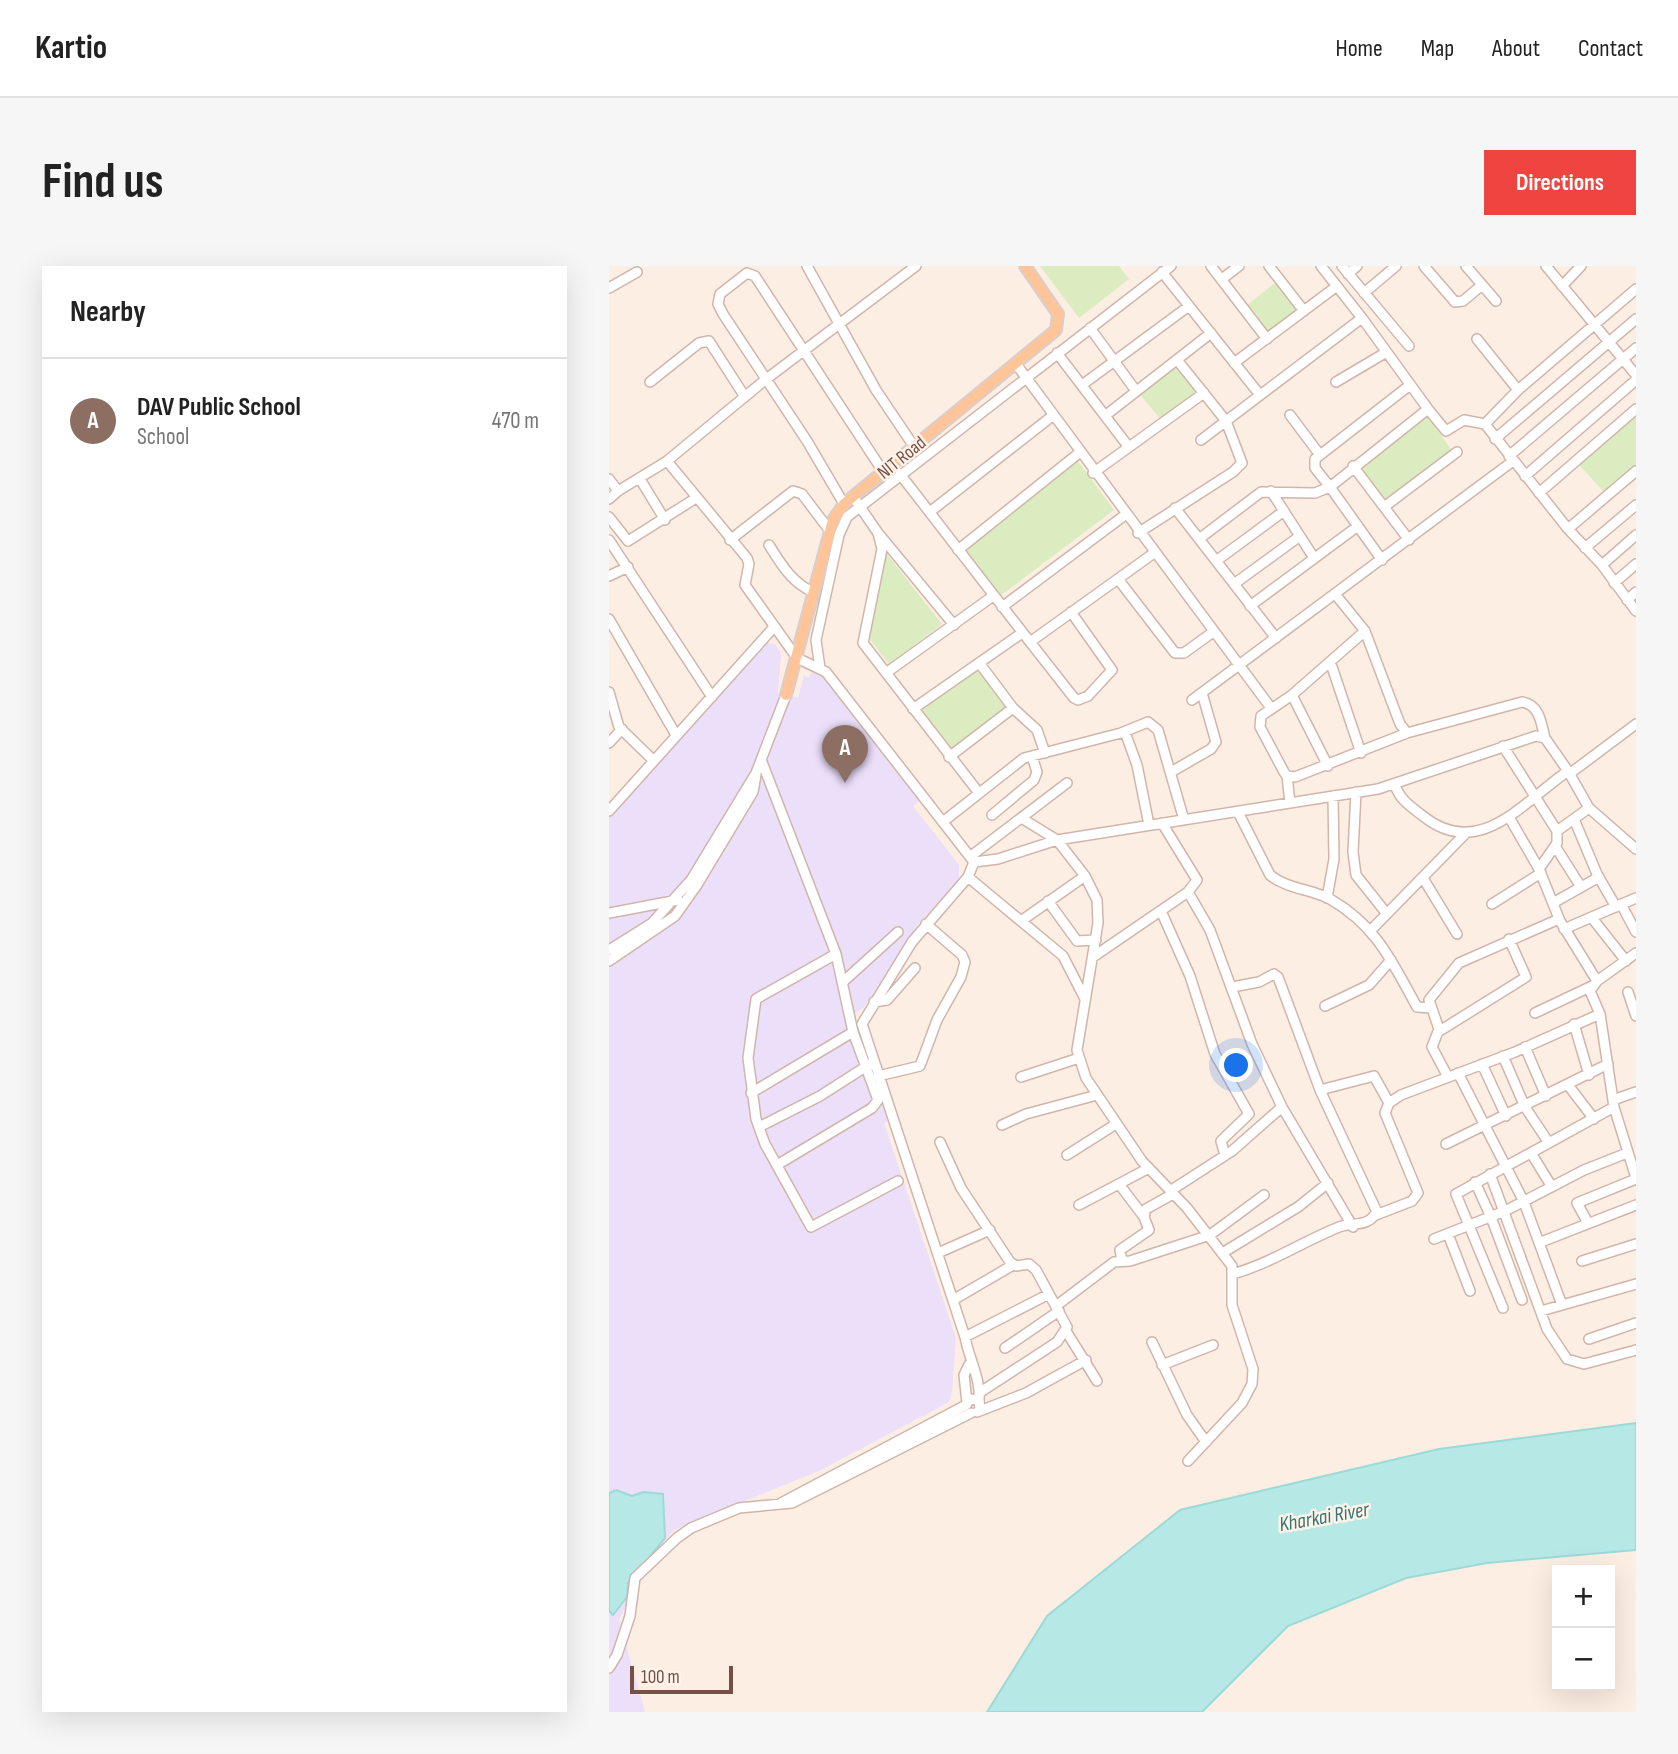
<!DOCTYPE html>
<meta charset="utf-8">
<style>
:root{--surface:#fff;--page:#f6f6f6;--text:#222;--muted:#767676;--line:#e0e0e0;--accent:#ee4541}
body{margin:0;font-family:"Sofia Sans Condensed",sans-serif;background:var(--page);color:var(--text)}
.controls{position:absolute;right:21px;bottom:21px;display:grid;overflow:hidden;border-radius:0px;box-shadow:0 7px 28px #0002}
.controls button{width:63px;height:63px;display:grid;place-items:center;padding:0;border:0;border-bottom:2px solid var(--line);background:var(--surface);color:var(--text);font:35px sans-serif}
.scale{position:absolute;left:21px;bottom:18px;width:103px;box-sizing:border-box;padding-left:7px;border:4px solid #774f47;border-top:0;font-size:19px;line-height:24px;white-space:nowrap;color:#774f47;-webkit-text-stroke:5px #fff3ea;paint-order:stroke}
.you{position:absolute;left:628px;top:800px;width:24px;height:24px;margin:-18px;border:5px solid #fff;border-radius:50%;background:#1a73e8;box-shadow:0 0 0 10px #1a73e833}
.badge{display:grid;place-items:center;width:46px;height:46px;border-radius:50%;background:var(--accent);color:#fff;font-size:23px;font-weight:700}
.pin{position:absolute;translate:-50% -58px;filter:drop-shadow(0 2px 4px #0008)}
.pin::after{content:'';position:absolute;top:37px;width:24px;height:21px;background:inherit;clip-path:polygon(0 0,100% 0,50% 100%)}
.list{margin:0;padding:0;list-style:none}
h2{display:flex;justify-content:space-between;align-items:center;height:91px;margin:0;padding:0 28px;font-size:30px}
h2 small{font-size:23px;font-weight:400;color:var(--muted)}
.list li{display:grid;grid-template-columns:46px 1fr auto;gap:21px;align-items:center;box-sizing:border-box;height:126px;padding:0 28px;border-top:2px solid var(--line)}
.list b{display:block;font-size:26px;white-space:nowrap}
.list p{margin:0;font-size:23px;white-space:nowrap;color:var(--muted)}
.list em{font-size:23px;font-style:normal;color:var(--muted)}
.map{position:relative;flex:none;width:1027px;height:1446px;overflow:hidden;border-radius:0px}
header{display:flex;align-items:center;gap:42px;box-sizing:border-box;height:98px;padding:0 35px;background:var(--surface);border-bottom:2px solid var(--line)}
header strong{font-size:33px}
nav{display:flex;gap:38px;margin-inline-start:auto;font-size:24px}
.intro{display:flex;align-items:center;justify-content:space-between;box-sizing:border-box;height:168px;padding:0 42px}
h1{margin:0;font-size:49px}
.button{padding:18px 32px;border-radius:0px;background:var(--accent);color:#fff;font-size:24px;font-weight:700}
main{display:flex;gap:42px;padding:0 42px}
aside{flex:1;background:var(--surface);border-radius:0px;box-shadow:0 7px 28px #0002}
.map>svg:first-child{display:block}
</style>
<header>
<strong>Kartio</strong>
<nav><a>Home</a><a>Map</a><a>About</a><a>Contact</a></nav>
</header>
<div class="intro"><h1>Find us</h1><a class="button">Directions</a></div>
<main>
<aside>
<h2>Nearby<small></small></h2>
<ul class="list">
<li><span class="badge" style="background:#8d6e63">A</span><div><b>DAV Public School</b><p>School</p></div><em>470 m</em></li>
</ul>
</aside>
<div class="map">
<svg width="1027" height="1446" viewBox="0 0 1027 1446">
<rect width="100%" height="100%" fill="#fdeee3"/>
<path fill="#ebdffa" d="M 157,376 L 167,379 L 172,388 L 169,427 L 189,432 L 195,409 L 199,412 L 205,403 L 212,407 L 314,533 L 304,540 L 350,599 L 350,615 L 309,658 L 291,692 L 255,741 L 243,750 L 279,855 L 275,857 L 347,1072 L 343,1126 L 340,1136 L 212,1204 L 65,1264 L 38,1296 L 10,1354 L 36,1446 L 0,1446 L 0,552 Z"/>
<path fill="#dbecc0" d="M 431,0 L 510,0 L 520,13 L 470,52 Z
M 667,16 L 690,44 L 658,68 L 637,40 Z
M 569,98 L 591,126 L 552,154 L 529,126 Z
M 818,149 L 843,185 L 775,235 L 749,201 Z
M 1027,149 L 1027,200 L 996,227 L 970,199 Z
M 469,195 L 505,244 L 391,330 L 355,282 Z
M 277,287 L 333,358 L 280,398 L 260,372 Z
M 368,402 L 398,441 L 341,484 L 310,443 Z"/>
<path fill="#b6e8e6" stroke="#9cdad8" stroke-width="2" d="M 1027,1157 L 1027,1284 L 878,1297 L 797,1312 L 679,1360 L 593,1446 L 378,1446 L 438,1350 L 571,1244 L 830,1183 Z
M 7,1224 L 23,1230 L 34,1226 L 54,1228 L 56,1272 L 19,1317 L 18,1331 L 4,1349 L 0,1345 L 0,1227 Z"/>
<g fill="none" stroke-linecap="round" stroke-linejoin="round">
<g stroke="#d1b5ab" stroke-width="12">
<path id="minor" d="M 198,0 L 267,124 L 306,182
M 602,0 L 658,73
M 660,0 L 695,45
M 733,0 L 800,80
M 815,0 L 846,36 L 854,35 L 873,19
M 857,0 L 887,35
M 937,0 L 1027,109
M 553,6 L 651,129
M 739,8 L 748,0
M 613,13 L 630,0
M 953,20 L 972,0
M 0,22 L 28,6
M 755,27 L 787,0
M 753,52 L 819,143 L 721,221 L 773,294
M 481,62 L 527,125
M 868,73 L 909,124
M 448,87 L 519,180
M 625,97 L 728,20
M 407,98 L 662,442
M 41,116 L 90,77 L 100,75 L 136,131
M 727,116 L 776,87
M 473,119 L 580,40
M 819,143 L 837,165 L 855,154 L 876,158
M 497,149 L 602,67
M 681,149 L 711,189
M 886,173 L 1027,53
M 592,174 L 753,52 L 712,0
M 900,190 L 1027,82
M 58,195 L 138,292 L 140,298 L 136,319 L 188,392 L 217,406 L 365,596 L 359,611 L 303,676 L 253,758 L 356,1071 C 360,1093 372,1113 370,1134
M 744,200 L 800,274
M 484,207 L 595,127
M 291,208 L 421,376 L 545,287
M 916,210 L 1027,114
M 0,213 L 9,225 L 58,195 L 156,114 L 307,0
M 31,213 L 56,254
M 662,225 L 705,292
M 930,227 L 1027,143
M 0,233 L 9,225
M 247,235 L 269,267 L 273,283 L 254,377 L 370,527
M 235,238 L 198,175 L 114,48 L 109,38 L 111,28 L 138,7 L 146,10 L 275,207
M 775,241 L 848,186
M 566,242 L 667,372
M 322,245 L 442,151
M 0,251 L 19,275 L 87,232
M 959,263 L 1027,205
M 529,267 L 624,206 L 633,197 L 617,155 L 569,95
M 270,268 L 345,359
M 1027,269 L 993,299 L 1027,345
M 590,273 L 652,226 L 706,227 L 721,221 L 706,202 L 706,193 L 801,119
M 0,274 L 103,431
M 121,274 L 184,225 L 193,228 L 221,265
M 160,279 C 172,298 183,317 204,326
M 976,282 L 1027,239
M 349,284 L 470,187
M 607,295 L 675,245
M 993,299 L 959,263 L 876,158 L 909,124 L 1027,23
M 0,310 L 19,301
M 509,313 L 566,387 L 575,387 L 604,366
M 1005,317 L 1027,298
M 625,318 L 691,270
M 726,328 L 756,365 L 791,458 L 798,467 L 913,436 C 931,439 932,457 936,472
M 1018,334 L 1027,326
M 641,340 L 749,260
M 393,341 L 516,249
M 0,353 L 67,469
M 756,365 L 683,429 L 652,450 L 651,461 L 675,506 L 678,510 L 686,511 L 798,467
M 421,376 L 465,432 L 469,434 L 479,430 L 503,404 L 462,346
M 722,398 L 752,487
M 211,402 L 207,374 L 230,269 L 238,251 L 562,0
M 277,407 L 384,330
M 0,426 L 10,461 L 44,494
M 683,429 L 719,500
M 583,434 L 904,195
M 404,442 L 428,464 L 436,487
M 304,443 L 413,367
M 516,466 L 528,499 L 540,559
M 0,477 L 13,463
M 894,480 L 948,565 L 948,577 L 930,603
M 340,491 L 404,442 L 371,398
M 153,496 L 227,688 L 244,766 L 269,834 L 263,842 L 168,899
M 562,506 L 602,483 L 607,476 L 593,427
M 678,510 L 681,537
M 786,519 C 791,534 801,540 814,550 C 870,595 914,536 959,505 L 980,542 L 1027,583
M 747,526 L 744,586 L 747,609 L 778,648
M 0,545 L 165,361
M 629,546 L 661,609 C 678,623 703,623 721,633 C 768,660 783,696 808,741 L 822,742
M 383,549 L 425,514 L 428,506 L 423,490
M 900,551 L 930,603 L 951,655 L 988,715
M 414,553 L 448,574 L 476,610 L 488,634 L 489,657 L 468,784 L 477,812 L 533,895 L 578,942 L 623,1000 L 623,1039 L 644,1103 L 643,1118 L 633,1137 L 579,1195
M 965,553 L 988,608 L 1007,641
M 335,555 L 415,492 L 512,467 L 539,456 L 549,464 L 575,554
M 948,565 L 980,542
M 946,580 L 972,621
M 362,590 L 458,517
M 365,596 L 389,593 L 448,574 L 769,523 L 927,470 L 936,472 L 959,505 L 963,506 L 1027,458
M 359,611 L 454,690 L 475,731
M 814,612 L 848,668
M 718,632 L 725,593 L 724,530
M 439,635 L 468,675 L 487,674
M 944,637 L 990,611
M 883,638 L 932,607
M 1012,638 L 1027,666
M 552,645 L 581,710 L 606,788 L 640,848 L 612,875 L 616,889
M 0,647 L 69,634
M 983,652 L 1017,695
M 412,655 L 476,610
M 955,663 L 1027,632
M 762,664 L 857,567
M 0,684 L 43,657 L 82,614 L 147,507 L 177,429
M 1027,687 L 988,715 L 981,725 L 991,748 L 1005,841 L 1027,912
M 227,688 L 147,733 L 139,792 L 147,853 L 156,878 L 202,961 L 289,915
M 484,691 L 579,626 L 588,614 L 553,557
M 0,695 L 66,650 L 88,619 L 144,526 L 147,509
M 235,715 L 289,666
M 623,721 L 650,716 L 665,708 L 669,711 L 711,824 L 768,946 C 757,963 744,955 730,961 C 693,976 662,997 624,1008
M 1019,726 L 1027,750
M 265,736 L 278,734 L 306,702
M 716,740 L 760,719 L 782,694
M 926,747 L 983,720
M 965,758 L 980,809
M 829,766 L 917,711 L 900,673
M 916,781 L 937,830
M 894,790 L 916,841 L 940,877
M 873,798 L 897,850
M 849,807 L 915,936 L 953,1039
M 269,810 L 311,800 L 328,754 L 352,711 L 356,696 L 353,689 L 317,658
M 412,811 L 470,792
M 839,811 L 823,781 L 830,763 L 820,734 L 850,697 L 950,653
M 959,819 L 985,853
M 711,824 L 765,810 L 780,837
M 142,827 L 244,766
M 1004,834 L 1027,826
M 673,841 L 744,961
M 393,859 L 417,848 L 488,829
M 150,861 L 211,830 L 261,798
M 331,876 L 352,922 L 401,996 L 407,1000 L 420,998 L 427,1004 L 458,1061 L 448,1076 L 370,1127
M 837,878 L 999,798
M 922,887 L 943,921
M 458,889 L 507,858
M 881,908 L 938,1063 L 958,1093 L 975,1098 L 1027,1084
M 866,916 L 882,951 L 913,1034
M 510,918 L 535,951
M 561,925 L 623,885 L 673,841 L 643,778 L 601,664 L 579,626
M 470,939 L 540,902
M 767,949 L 803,935 L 809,927 L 776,847 L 780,837 L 792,829 L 906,786 L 991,748
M 979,957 L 968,937 L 1027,913
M 839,968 L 861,1025
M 825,973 L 896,945 L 975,904 L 1018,887
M 932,976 L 1027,939
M 615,986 L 689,941 L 719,917
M 329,987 L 381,964
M 513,995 L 511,984 L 540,964 L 535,951 L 537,943 L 564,928
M 973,995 L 1027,978
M 344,1034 L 404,999
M 447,1040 L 505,996 L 521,995 L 601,969 L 655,929
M 894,1042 L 847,928 L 1005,841
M 932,1045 L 1027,1018
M 457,1065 L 488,1115
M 356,1071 L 440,1028
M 980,1073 L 1027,1057
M 543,1076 L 578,1149 L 597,1176
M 396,1082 L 450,1045
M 553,1099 L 604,1079
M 358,1137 L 355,1109 L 361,1097
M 368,1146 L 417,1127 L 477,1094
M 172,1237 L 357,1139 L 361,1133 L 370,1134 L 371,1143
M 0,1402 L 8,1389 L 21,1350 L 26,1312 L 68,1272 L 82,1262 L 130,1242 L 183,1237 L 362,1147"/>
</g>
<g stroke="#d9cecb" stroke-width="14">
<path id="major" d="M 177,429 L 224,254 L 235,238 L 447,64 L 449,48 L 416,0"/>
</g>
<use href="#minor" stroke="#fff" stroke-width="9"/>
<use href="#major" stroke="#ffc598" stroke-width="10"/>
</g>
<g text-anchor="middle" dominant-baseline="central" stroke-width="5" stroke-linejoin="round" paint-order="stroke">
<g font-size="19" fill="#774f47" stroke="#fff3ea">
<text transform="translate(293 192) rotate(-39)">NIT Road</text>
</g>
<g font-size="21" font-style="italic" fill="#387674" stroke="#fff3ea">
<text transform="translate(715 1251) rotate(-10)">Kharkai River</text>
</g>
</g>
</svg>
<div class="controls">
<button>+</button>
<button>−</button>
</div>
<div class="scale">100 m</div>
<div class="you"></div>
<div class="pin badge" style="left:236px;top:517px;background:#8d6e63">A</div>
</div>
</main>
